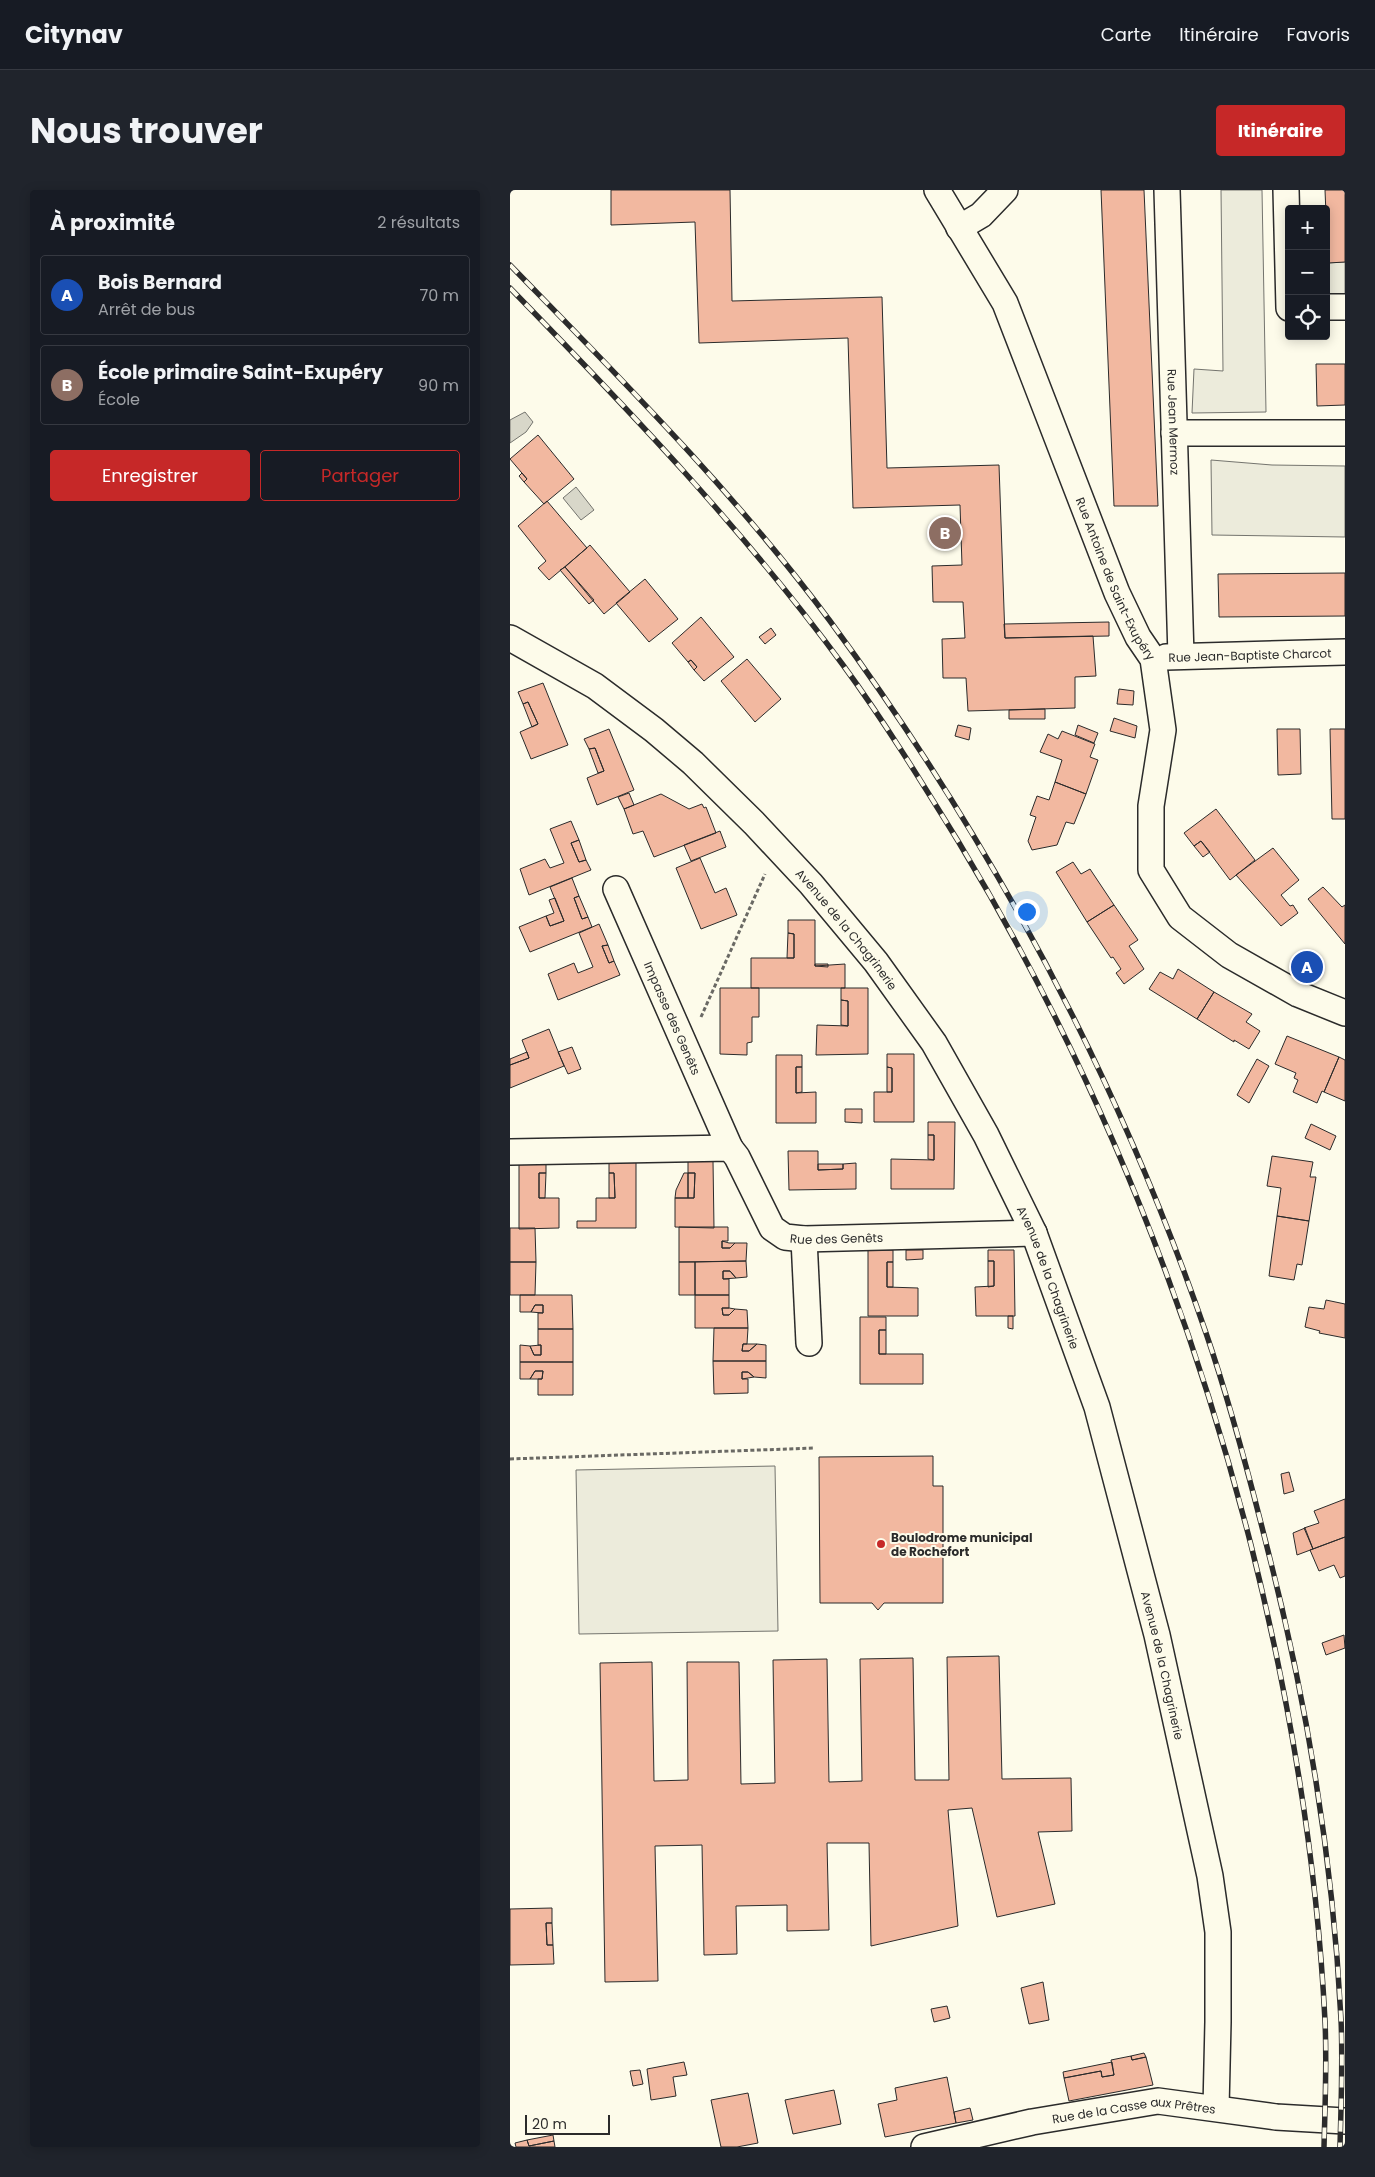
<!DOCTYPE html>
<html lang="fr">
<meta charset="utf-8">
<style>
:root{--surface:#171b24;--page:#20242c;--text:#f1f3f6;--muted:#9ea1a6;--line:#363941;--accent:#c62828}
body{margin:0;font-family:Poppins,sans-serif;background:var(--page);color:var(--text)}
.controls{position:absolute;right:15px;top:15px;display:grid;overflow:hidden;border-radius:5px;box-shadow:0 2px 12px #0003}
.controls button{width:45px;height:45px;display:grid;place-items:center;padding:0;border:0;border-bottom:1px solid var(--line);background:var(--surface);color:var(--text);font:25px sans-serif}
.scale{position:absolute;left:15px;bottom:12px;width:85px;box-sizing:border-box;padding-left:5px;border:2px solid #2b2b2b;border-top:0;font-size:14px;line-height:18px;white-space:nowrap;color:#2b2b2b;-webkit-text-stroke:4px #fdfbea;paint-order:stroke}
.you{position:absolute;left:516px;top:721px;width:18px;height:18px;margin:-12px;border:4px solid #fff;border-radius:50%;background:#1a73e8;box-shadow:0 0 0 8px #1a73e833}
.badge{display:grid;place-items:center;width:32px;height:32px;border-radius:50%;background:var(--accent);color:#fff;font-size:16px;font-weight:700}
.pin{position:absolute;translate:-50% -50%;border:2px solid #fff;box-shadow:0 1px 5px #0006}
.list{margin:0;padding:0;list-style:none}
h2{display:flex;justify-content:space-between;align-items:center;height:65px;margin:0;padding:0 20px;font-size:21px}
h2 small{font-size:16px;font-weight:400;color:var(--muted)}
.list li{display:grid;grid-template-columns:32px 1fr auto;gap:15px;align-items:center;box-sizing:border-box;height:80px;margin:0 10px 10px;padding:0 10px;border:1px solid var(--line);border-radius:5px}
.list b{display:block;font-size:19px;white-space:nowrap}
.list p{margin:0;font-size:16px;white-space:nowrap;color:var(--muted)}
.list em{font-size:16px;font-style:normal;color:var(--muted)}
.actions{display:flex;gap:10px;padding:15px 20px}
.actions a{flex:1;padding:11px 0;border:1px solid var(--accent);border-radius:5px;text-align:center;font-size:18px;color:var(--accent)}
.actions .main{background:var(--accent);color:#fff}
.icon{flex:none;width:28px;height:28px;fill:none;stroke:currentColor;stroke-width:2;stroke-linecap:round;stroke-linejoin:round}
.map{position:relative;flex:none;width:835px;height:1957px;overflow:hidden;border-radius:5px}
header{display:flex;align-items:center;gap:30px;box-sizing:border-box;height:70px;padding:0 25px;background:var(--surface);border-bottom:1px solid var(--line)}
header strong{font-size:24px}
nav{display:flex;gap:28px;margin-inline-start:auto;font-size:18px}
.intro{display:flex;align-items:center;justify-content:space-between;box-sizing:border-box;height:120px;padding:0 30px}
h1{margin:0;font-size:35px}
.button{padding:12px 22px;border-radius:5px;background:var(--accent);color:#fff;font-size:18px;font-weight:700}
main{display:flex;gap:30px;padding:0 30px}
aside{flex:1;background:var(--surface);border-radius:5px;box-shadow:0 2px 12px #0003}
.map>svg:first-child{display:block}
</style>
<header>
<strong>Citynav</strong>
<nav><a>Carte</a><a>Itinéraire</a><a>Favoris</a></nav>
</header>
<div class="intro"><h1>Nous trouver</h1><a class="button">Itinéraire</a></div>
<main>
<aside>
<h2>À proximité<small>2 résultats</small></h2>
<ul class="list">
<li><span class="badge" style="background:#1a4fb4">A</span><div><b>Bois Bernard</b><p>Arrêt de bus</p></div><em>70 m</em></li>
<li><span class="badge" style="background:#8d6e63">B</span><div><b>École primaire Saint-Exupéry</b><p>École</p></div><em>90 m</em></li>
</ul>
<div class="actions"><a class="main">Enregistrer</a><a>Partager</a></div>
</aside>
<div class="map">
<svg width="835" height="1957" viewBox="0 0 835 1957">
<rect width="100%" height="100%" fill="#fdfbea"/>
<path fill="#ecebdb" stroke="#74746e" d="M 711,0 L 752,0 L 756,222 L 682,223 L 684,179 L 713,181 Z
M 835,72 L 835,107 L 816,107 L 816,73 Z
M 701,270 L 762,275 L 835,276 L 835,347 L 702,345 Z
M 265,1276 L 268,1441 L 69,1444 L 66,1280 Z"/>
<path fill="#d8d7c9" stroke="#74746e" d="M 15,222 L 23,232 L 16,242 L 0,253 L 0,230 Z
M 66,297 L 84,320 L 71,330 L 53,308 Z"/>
<path fill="#f2b8a0" stroke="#2b2b2b" d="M 101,0 L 220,0 L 222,111 L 372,107 L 377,278 L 489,275 L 495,448 L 583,446 L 586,486 L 565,487 L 565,518 L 458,521 L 456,488 L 433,488 L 432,449 L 455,448 L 453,412 L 423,412 L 422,376 L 452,375 L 450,315 L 343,318 L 338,148 L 189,153 L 185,32 L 101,35 Z
M 591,0 L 634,0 L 648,316 L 604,316 Z
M 815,0 L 835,0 L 835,72 L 818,73 Z
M 806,174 L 835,174 L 835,215 L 807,216 Z
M 28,245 L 64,289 L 34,314 L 14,292 L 17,289 L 0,269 Z
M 12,283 L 17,289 L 14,292 L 9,286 Z
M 37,311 L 77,358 L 39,390 L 28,378 L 36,371 L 8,336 Z
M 80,355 L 120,402 L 94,424 L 55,377 Z
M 55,377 L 84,410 L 79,414 L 50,380 Z
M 835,383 L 835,426 L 709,427 L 708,384 Z
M 135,389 L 168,429 L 139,452 L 106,413 Z
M 191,427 L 224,467 L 194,491 L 184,480 L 187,477 L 181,470 L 178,472 L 162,453 Z
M 599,432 L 599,446 L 495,448 L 494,434 Z
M 261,438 L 266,445 L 255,454 L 249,447 Z
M 237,469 L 271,509 L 245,532 L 211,491 Z
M 181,470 L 187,477 L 184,480 L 178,472 Z
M 33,493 L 58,555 L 21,569 L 10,542 L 28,534 L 18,512 L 13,514 L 8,502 Z
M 609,499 L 624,501 L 623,515 L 607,514 Z
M 18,512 L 28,534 L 22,537 L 13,514 Z
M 535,519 L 535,529 L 499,529 L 499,520 Z
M 604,528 L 627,536 L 625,548 L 600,541 Z
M 448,535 L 461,538 L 459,550 L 445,546 Z
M 568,535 L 588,543 L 584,553 L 565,545 Z
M 99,539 L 124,600 L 87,615 L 77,588 L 94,581 L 85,558 L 79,559 L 74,549 Z
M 767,539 L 790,539 L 791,584 L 768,585 Z
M 820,539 L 835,539 L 835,629 L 822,629 Z
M 552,541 L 585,554 L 580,567 L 588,570 L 576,604 L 545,592 L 552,570 L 530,562 L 538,544 L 548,549 Z
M 85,558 L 94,581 L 88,583 L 79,559 Z
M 545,592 L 576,604 L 564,634 L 556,632 L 547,655 L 522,660 L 518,651 L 526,627 L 520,625 L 527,606 L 539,610 Z
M 119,603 L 124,615 L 114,619 L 108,607 Z
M 151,604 L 179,619 L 192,614 L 194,618 L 196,617 L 206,643 L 144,667 L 133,641 L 123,644 L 114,619 Z
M 706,619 L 745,670 L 720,690 L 691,651 L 684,656 L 674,643 Z
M 61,631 L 69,650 L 61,653 L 69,672 L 76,670 L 81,680 L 19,705 L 10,679 L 35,669 L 40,678 L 54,673 L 40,639 Z
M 210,641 L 216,657 L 181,671 L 174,655 Z
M 69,650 L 76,670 L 69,672 L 61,653 Z
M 691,651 L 700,662 L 693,667 L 684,656 Z
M 763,658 L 789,690 L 771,705 L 780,716 L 783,715 L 788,723 L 771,736 L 726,685 Z
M 190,668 L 205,703 L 216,698 L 227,725 L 191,739 L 166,678 Z
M 563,672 L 571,684 L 580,679 L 604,715 L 577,732 L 546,682 Z
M 62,688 L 69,706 L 64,708 L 72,729 L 78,727 L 82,737 L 20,762 L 9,737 L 36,726 L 40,736 L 54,731 L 40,697 Z
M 813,697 L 832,717 L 835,715 L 835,754 L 798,709 Z
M 69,706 L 78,727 L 72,729 L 64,708 Z
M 45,708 L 54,731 L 40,736 L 36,726 L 44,723 L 39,710 Z
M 604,715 L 628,750 L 619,756 L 634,779 L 614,794 L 606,783 L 611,779 L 603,767 L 601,768 L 577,732 Z
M 278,730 L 305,730 L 305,776 L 335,774 L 335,798 L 241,798 L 241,768 L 284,768 L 284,744 L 278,743 Z
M 89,734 L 98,755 L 92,756 L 99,773 L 104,771 L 110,785 L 48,810 L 38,784 L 64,773 L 68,783 L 83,777 L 69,743 Z
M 278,743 L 284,744 L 284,768 L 277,768 Z
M 98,755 L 104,771 L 99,773 L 92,756 Z
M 305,774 L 318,774 L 318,777 L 305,776 Z
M 668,779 L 704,802 L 687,829 L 639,799 L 650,782 L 663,789 Z
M 210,798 L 249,798 L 249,827 L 242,827 L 242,852 L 237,853 L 237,865 L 210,864 Z
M 331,798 L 358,798 L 358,864 L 306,865 L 307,835 L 338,836 L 338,811 L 331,810 Z
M 704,802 L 742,824 L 736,832 L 750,841 L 739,859 L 724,850 L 724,852 L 687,829 Z
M 331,810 L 338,811 L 338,836 L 331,835 Z
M 39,839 L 54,876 L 0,898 L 0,875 L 19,868 L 12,850 Z
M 777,846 L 829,867 L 814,902 L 812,901 L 807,913 L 783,902 L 788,890 L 784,888 L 786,883 L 765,874 Z
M 62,857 L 71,879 L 58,884 L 48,862 Z
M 17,862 L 19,868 L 0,875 L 0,869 Z
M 377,864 L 404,864 L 404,932 L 364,932 L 364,902 L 382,902 L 382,878 L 377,877 Z
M 266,865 L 292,865 L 292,877 L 286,877 L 286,903 L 306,902 L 306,933 L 266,933 Z
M 829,867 L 835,870 L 835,911 L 814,902 Z
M 747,869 L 759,876 L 739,913 L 727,905 Z
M 286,877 L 292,877 L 292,902 L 286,903 Z
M 377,877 L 382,878 L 382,902 L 377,902 Z
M 335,919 L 352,919 L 352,933 L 335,932 Z
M 418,932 L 445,932 L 444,999 L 381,999 L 381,969 L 424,970 L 424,945 L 418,945 Z
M 801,934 L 826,946 L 820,960 L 795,948 Z
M 418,945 L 424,945 L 424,970 L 418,969 Z
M 278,961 L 308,961 L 308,980 L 333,979 L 333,974 L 346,973 L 346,999 L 279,1000 Z
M 762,966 L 803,972 L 800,987 L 806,987 L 799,1031 L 767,1026 L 771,998 L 757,996 Z
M 9,971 L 36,971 L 36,983 L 29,983 L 29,1008 L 49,1008 L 49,1038 L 9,1039 Z
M 99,971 L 126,971 L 126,1038 L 67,1038 L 67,1031 L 86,1031 L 86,1008 L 105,1008 L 104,983 L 99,983 Z
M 178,971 L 203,971 L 204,1038 L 165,1037 L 165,1008 L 184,1008 L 185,983 L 178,983 Z
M 308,974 L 333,974 L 333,979 L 308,980 Z
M 29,983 L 36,983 L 35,1008 L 29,1008 Z
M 99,983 L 104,983 L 105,1008 L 99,1008 Z
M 174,983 L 178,983 L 178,1008 L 165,1008 L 166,1000 Z
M 178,983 L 185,983 L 184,1008 L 178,1008 Z
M 767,1026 L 799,1031 L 792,1075 L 787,1074 L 784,1090 L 759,1086 Z
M 169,1037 L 218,1037 L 218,1051 L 212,1051 L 212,1058 L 220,1058 L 225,1053 L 237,1053 L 236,1071 L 169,1072 Z
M 0,1038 L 25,1038 L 26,1072 L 0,1072 Z
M 212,1051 L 219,1053 L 225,1053 L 220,1058 L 212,1058 Z
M 358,1060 L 383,1060 L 383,1072 L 377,1072 L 377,1097 L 408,1098 L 408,1126 L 358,1126 Z
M 396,1060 L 413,1060 L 413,1069 L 396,1070 Z
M 478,1060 L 504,1060 L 505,1126 L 466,1126 L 465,1097 L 484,1096 L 484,1071 L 478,1071 Z
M 236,1071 L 237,1087 L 226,1088 L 220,1081 L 213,1081 L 213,1089 L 219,1089 L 219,1105 L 185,1105 L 185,1072 Z
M 478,1071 L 484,1071 L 484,1096 L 478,1097 Z
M 0,1072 L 26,1072 L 25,1105 L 0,1105 Z
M 169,1072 L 185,1072 L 185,1105 L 169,1105 Z
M 377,1072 L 383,1072 L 383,1097 L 377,1097 Z
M 213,1081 L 220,1081 L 226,1088 L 213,1089 Z
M 10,1105 L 62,1105 L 63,1139 L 28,1139 L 28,1123 L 33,1123 L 33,1115 L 25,1115 L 21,1122 L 10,1122 Z
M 185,1105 L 219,1105 L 219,1118 L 212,1118 L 213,1125 L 219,1125 L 225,1119 L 237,1120 L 238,1138 L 185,1138 Z
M 816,1110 L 835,1114 L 835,1148 L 809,1143 L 810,1141 L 795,1137 L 799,1117 L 814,1119 Z
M 25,1115 L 33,1115 L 33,1123 L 21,1122 Z
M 212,1118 L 219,1118 L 225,1119 L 219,1125 L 213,1125 Z
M 498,1126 L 503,1126 L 503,1139 L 498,1138 Z
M 350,1127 L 376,1127 L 376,1140 L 369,1140 L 369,1164 L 413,1164 L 413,1194 L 350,1194 Z
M 204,1138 L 238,1138 L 237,1154 L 233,1154 L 232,1161 L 239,1161 L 247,1154 L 256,1155 L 256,1171 L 203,1171 Z
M 28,1139 L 63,1139 L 63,1172 L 10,1172 L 10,1155 L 20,1156 L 24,1165 L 31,1165 L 31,1155 L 28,1155 Z
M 369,1140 L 376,1140 L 376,1164 L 369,1164 Z
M 233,1154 L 247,1154 L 239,1161 L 232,1161 Z
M 31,1155 L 31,1165 L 24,1165 L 20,1156 Z
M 203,1171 L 256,1171 L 256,1188 L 244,1187 L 238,1182 L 232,1182 L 232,1189 L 238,1189 L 238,1203 L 204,1204 Z
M 10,1172 L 63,1172 L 63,1205 L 28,1205 L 28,1189 L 32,1189 L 33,1181 L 25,1181 L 20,1189 L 10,1189 Z
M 25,1181 L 33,1181 L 32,1189 L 20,1189 Z
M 232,1182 L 238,1182 L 244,1187 L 232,1189 Z
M 423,1266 L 423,1296 L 433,1296 L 433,1413 L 374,1413 L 368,1420 L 362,1413 L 310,1413 L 309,1267 Z
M 779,1282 L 784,1301 L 774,1304 L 771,1284 Z
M 835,1309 L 835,1347 L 803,1359 L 794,1338 L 809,1333 L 804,1321 Z
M 795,1338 L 803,1359 L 787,1365 L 783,1343 Z
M 835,1347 L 835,1386 L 830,1388 L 824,1375 L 809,1381 L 800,1360 Z
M 834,1445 L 835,1458 L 816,1465 L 812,1453 Z
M 489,1466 L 492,1589 L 561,1588 L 562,1641 L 528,1642 L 545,1714 L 487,1727 L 462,1618 L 438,1620 L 448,1736 L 361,1756 L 359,1653 L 317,1653 L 319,1740 L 277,1741 L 277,1715 L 226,1716 L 227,1764 L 194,1765 L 192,1655 L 145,1656 L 148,1791 L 95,1792 L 90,1473 L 142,1472 L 144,1591 L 178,1590 L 177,1472 L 229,1472 L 231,1594 L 265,1593 L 263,1470 L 317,1469 L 319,1592 L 352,1591 L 350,1469 L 403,1468 L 405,1590 L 439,1590 L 437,1467 Z
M 42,1718 L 42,1733 L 36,1733 L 37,1755 L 43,1755 L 44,1774 L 0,1775 L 0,1719 Z
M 36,1733 L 42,1733 L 43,1755 L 37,1755 Z
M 533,1792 L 539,1830 L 519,1834 L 511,1798 Z
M 437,1816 L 440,1828 L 424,1832 L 421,1819 Z
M 634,1863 L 636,1867 L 622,1870 L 621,1866 Z
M 621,1866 L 622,1870 L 636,1867 L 643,1895 L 559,1911 L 554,1888 L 591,1881 L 592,1887 L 604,1885 L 601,1870 Z
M 174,1872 L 177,1885 L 163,1887 L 166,1906 L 141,1910 L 137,1879 Z
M 602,1872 L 604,1885 L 592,1887 L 591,1881 L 554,1888 L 553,1882 Z
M 130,1880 L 133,1894 L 123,1896 L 120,1881 Z
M 437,1887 L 446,1933 L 375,1947 L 368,1914 L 387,1910 L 385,1898 Z
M 324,1900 L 331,1934 L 283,1944 L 275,1910 Z
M 238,1903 L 248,1953 L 227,1957 L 211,1957 L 201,1910 Z
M 460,1918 L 463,1930 L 446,1933 L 444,1922 Z
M 43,1945 L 44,1951 L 19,1956 L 17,1950 Z
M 17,1950 L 19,1956 L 44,1951 L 45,1957 L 6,1957 L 5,1953 Z"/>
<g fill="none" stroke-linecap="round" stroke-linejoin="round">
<g stroke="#2b2b2b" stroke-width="28">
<g id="street">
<path id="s1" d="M 427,0 L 495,113 L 607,403 L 628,447 L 643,469 L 653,540 L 641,616 L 641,680 L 670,727 L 719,765 L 788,804 L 835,823"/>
<path id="s2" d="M 657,0 L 671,466"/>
<path d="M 776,0 L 779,118"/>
<path d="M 449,38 L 471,25 L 495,0"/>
<path d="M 816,117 L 835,117"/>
<path d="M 664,243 L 835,243"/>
<path id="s3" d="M 0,448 L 85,496 L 144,540 L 183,573 L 244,633 L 301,694 L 366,772 L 424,853 L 476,945 L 524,1043 L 587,1217 L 647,1445 L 700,1686 L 708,1742 L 708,1832 L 706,1918"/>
<path id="s4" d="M 656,467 L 835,462"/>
<path id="s5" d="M 106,699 L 220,958"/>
<path id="s6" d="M 0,962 L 220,958 L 227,967 L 262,1038 L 275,1047 L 294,1049 L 524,1043"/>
<path d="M 294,1049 L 299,1153"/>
<path id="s7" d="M 414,1957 L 522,1932 L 648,1911 L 766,1927 L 835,1931"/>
</g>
</g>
<path stroke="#6a6964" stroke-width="3" stroke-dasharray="4 2.5" stroke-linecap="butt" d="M 191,827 L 255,684
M 0,1269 L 305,1258"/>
<use href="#street" stroke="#fdfbea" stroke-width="25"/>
<g stroke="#2b2b2b" stroke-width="5.5">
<path id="rail" d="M 0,75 C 110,188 226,304 320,431 C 480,648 608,887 696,1143 C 720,1213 739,1285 757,1357 C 797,1512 823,1670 831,1829 C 833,1872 831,1915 830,1957
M 0,98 C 117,218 233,339 333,475 C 374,531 411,591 448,651 C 581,871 677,1105 741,1355 C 780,1511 807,1670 815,1831 C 817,1873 815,1915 814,1957"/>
</g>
<use href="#rail" stroke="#fdfbea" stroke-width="4" stroke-dasharray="11" stroke-linecap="butt"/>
</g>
<circle fill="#c62828" stroke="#fdfbea" stroke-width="2" cx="371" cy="1354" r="5"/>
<g text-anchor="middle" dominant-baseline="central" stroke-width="4" stroke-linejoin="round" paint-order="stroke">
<g font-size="12" fill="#2b2b2b" stroke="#fdfbea">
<text stroke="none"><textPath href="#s2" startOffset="232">Rue Jean Mermoz</textPath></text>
<text stroke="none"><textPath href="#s1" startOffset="429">Rue Antoine de Saint-Exupéry</textPath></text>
<text stroke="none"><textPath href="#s4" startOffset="84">Rue Jean-Baptiste Charcot</textPath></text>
<text stroke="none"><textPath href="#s3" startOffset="449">Avenue de la Chagrinerie</textPath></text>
<text stroke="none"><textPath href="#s5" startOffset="141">Impasse des Genêts</textPath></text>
<text stroke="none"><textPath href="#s6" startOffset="378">Rue des Genêts</textPath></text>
<text stroke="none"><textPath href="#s3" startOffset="854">Avenue de la Chagrinerie</textPath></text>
<text stroke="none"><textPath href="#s3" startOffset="1259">Avenue de la Chagrinerie</textPath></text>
<text stroke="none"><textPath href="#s7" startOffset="214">Rue de la Casse aux Prêtres</textPath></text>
</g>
<g font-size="12" font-weight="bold" fill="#2b2b2b" stroke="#fdfbea" text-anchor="start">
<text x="381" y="1347">Boulodrome municipal<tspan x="381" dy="14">de Rochefort</tspan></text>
</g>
</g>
</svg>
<div class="controls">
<button>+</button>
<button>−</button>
<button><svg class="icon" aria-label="locate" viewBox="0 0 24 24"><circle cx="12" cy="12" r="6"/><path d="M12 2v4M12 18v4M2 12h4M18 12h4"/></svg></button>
</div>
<div class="scale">20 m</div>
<div class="you"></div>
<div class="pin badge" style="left:797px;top:777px;background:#1a4fb4">A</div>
<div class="pin badge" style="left:435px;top:343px;background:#8d6e63">B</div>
</div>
</main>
